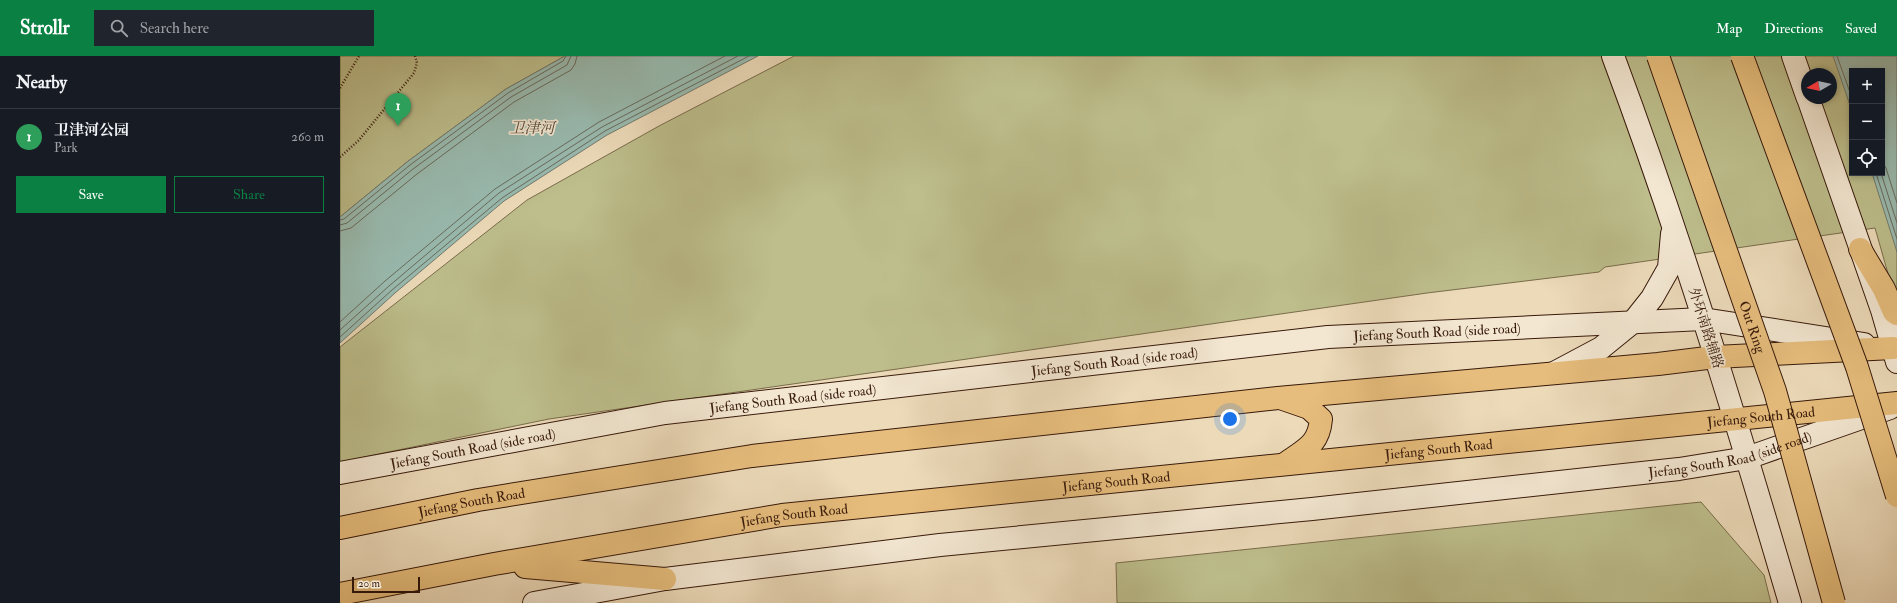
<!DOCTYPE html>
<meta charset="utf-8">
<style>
:root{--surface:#171b24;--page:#20242c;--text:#f1f3f6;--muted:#9ea1a6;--line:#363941;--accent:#0b8043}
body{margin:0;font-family:"IM FELL Double Pica","Noto Serif SC",serif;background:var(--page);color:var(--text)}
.controls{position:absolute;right:12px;top:12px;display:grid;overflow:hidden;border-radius:0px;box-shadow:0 2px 6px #0003}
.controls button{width:36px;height:36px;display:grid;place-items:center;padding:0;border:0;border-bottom:1px solid var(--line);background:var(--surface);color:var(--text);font:20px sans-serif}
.compass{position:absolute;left:1461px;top:12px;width:36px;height:36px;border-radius:50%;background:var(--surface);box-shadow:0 2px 6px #0003;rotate:261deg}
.scale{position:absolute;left:12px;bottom:10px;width:68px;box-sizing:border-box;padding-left:4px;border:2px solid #37190a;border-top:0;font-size:11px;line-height:14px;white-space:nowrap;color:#37190a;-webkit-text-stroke:3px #f3e7d2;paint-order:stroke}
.you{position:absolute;left:890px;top:363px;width:14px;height:14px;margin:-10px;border:3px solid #fff;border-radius:50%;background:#1a73e8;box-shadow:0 0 0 6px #1a73e833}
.badge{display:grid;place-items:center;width:26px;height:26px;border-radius:50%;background:var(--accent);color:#fff;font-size:13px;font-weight:700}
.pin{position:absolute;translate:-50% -33px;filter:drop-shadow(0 1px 2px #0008)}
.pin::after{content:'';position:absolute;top:21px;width:14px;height:12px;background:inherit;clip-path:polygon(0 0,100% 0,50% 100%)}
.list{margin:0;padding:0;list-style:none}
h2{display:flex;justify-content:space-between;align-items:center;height:52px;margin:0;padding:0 16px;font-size:17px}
h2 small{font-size:13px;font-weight:400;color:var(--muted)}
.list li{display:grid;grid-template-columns:26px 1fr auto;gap:12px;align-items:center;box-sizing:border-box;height:56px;padding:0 16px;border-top:1px solid var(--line)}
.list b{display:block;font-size:15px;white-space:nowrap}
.list p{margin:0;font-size:13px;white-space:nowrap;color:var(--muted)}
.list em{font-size:13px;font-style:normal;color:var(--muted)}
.actions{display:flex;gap:8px;padding:12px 16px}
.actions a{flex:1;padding:9px 0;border:1px solid var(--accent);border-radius:0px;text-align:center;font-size:14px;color:var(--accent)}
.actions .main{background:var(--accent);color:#fff}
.icon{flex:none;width:22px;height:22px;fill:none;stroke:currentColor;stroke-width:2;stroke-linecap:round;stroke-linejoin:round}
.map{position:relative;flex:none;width:1557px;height:547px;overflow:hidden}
header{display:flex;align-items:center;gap:24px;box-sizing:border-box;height:56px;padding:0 20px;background:var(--accent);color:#fff}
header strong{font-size:19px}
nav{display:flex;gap:22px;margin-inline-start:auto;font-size:14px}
.search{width:280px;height:36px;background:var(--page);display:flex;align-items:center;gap:10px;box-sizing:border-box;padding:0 14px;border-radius:0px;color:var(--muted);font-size:15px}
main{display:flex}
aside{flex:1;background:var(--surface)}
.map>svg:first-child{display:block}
</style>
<header>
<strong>Strollr</strong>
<div class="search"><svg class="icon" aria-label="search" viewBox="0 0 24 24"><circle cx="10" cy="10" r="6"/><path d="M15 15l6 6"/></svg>Search here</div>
<nav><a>Map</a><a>Directions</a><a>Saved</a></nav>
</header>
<main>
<aside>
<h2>Nearby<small></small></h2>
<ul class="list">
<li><span class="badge" style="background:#2e9e5b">1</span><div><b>卫津河公园</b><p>Park</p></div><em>260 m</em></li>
</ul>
<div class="actions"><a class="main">Save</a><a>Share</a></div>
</aside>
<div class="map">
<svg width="1557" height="547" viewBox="0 0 1557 547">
<rect width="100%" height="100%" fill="#ecdab9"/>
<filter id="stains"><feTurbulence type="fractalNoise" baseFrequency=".005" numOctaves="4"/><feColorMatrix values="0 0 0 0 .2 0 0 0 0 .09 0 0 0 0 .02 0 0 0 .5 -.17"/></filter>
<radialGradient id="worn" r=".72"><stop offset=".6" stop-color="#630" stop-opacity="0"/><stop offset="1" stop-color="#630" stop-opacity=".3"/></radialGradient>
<path fill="#bdbe8c" stroke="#7a6c4b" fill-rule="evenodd" d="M 0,0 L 225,0 L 166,33 L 67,106 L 0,161 Z
M 454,0 L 1557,0 L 1557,249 L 1535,172 L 1265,211 L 1259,216 L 1087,237 L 209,363 L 0,406 L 0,291 L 187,144 L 319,70 ZM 1512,15 L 1542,15 L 1542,117 L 1512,117 ZM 1467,18 L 1491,18 L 1491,42 L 1467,42 Z
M 1361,446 L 1424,519 L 1431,547 L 777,547 L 776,507 Z"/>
<path fill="#99bbb0" stroke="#727a6e" d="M 225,0 L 418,0 L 267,79 L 164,145 L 55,237 L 0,287 L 0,161 L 67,106 L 166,33 Z
M 1493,0 L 1557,0 L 1557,196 L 1532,117 L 1542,117 L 1542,15 L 1512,15 L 1512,55 Z"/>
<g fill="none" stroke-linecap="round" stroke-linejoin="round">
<path stroke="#686a5d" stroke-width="1" d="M 1497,0 L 1512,42
M 1542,106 L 1546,112 L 1557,147
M 1536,117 L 1557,183
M 1541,117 L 1557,167
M 0,164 L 4,163 L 70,109 L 168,37 L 223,5 L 226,0
M 0,169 L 7,167 L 73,113 L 171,41 L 227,9 L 231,0
M 0,175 L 11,172 L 77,118 L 174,46 L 231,14 L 235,8 L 237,0
M 0,266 L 45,225 L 155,133 L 259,66 L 385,0
M 0,274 L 49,230 L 159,137 L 262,71 L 398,0
M 0,281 L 52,234 L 162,142 L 265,75 L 409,0"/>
<g stroke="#37190a" stroke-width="24">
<g id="secondary">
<path d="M 1273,0 C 1340,179 1396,363 1450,547"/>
<path d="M 1453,0 L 1467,40"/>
<path d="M 1468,42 L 1542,254 L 1557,306"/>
<path d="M 1214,317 L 1261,292 L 1293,266 L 1312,242 L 1329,212 L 1332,178"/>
<path id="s1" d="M 0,417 L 325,357 L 988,281 L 1363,263 L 1524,288"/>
<path id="s2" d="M 194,547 L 325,523 L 600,489 L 972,453 L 1339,413 L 1407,402 L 1550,352"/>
</g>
</g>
<g stroke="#37190a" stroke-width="24">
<path id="primary" d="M 1520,193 L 1544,233 L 1554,256 L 1557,258"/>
</g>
<g stroke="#37190a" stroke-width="24">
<g id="highway">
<path d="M 943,343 L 969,352 L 981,363 C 979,388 966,393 946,407"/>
<path id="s3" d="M 0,472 L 138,444 L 412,400 L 938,342 L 1318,308 L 1375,301 L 1553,292"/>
<path d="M 185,511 L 325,523"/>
<path id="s4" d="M 0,538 L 154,508 L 442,459 L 1557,347"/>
</g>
</g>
<path stroke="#37190a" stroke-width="2.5" stroke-dasharray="1 2" stroke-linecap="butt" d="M 0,32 L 19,0
M 0,101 L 19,84 L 74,17 L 77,7 L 75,0"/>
<use href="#secondary" stroke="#f3e7d2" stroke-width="22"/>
<use href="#primary" stroke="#e6bd7c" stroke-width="22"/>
<use href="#highway" stroke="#e6bd7c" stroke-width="22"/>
<g stroke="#37190a" stroke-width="24" stroke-linecap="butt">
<g id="highway-bridge">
<path id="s5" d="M 1318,0 L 1435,335 L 1494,547"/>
<path d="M 1402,0 L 1517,311 L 1557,440"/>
</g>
</g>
<use href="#highway-bridge" stroke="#e6bd7c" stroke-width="22"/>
</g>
<g text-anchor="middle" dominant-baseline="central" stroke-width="3.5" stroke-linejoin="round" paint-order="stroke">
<g font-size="14" fill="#37190a" stroke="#f3e7d2">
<text stroke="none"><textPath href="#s5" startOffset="287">Out Ring</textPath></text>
<text transform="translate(1366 272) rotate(72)">外环南路辅路</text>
<text stroke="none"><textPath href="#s1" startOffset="1107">Jiefang South Road (side road)</textPath></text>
<text stroke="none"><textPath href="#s1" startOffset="783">Jiefang South Road (side road)</textPath></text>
<text stroke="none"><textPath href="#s1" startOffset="459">Jiefang South Road (side road)</textPath></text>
<text stroke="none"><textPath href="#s4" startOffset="1433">Jiefang South Road</textPath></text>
<text stroke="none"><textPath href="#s4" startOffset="1109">Jiefang South Road</textPath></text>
<text stroke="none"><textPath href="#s1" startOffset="135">Jiefang South Road (side road)</textPath></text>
<text stroke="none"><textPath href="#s2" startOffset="1206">Jiefang South Road (side road)</textPath></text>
<text stroke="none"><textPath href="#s4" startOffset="785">Jiefang South Road</textPath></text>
<text stroke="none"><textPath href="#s3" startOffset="134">Jiefang South Road</textPath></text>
<text stroke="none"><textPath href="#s4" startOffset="461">Jiefang South Road</textPath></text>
</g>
<g font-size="15" font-style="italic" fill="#544a3c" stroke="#f3e7d2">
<text x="192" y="72">卫津河</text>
</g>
</g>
<rect width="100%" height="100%" filter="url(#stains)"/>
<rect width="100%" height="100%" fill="url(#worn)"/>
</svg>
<div class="controls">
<button>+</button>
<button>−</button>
<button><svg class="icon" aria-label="locate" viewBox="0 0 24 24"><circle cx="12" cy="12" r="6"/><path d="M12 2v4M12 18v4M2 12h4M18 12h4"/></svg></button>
</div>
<svg class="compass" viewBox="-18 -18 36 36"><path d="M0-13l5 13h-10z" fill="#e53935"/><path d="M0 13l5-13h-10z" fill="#9ea1a6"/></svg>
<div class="scale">20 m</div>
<div class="you"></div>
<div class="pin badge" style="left:58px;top:70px;background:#2e9e5b">1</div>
</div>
</main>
